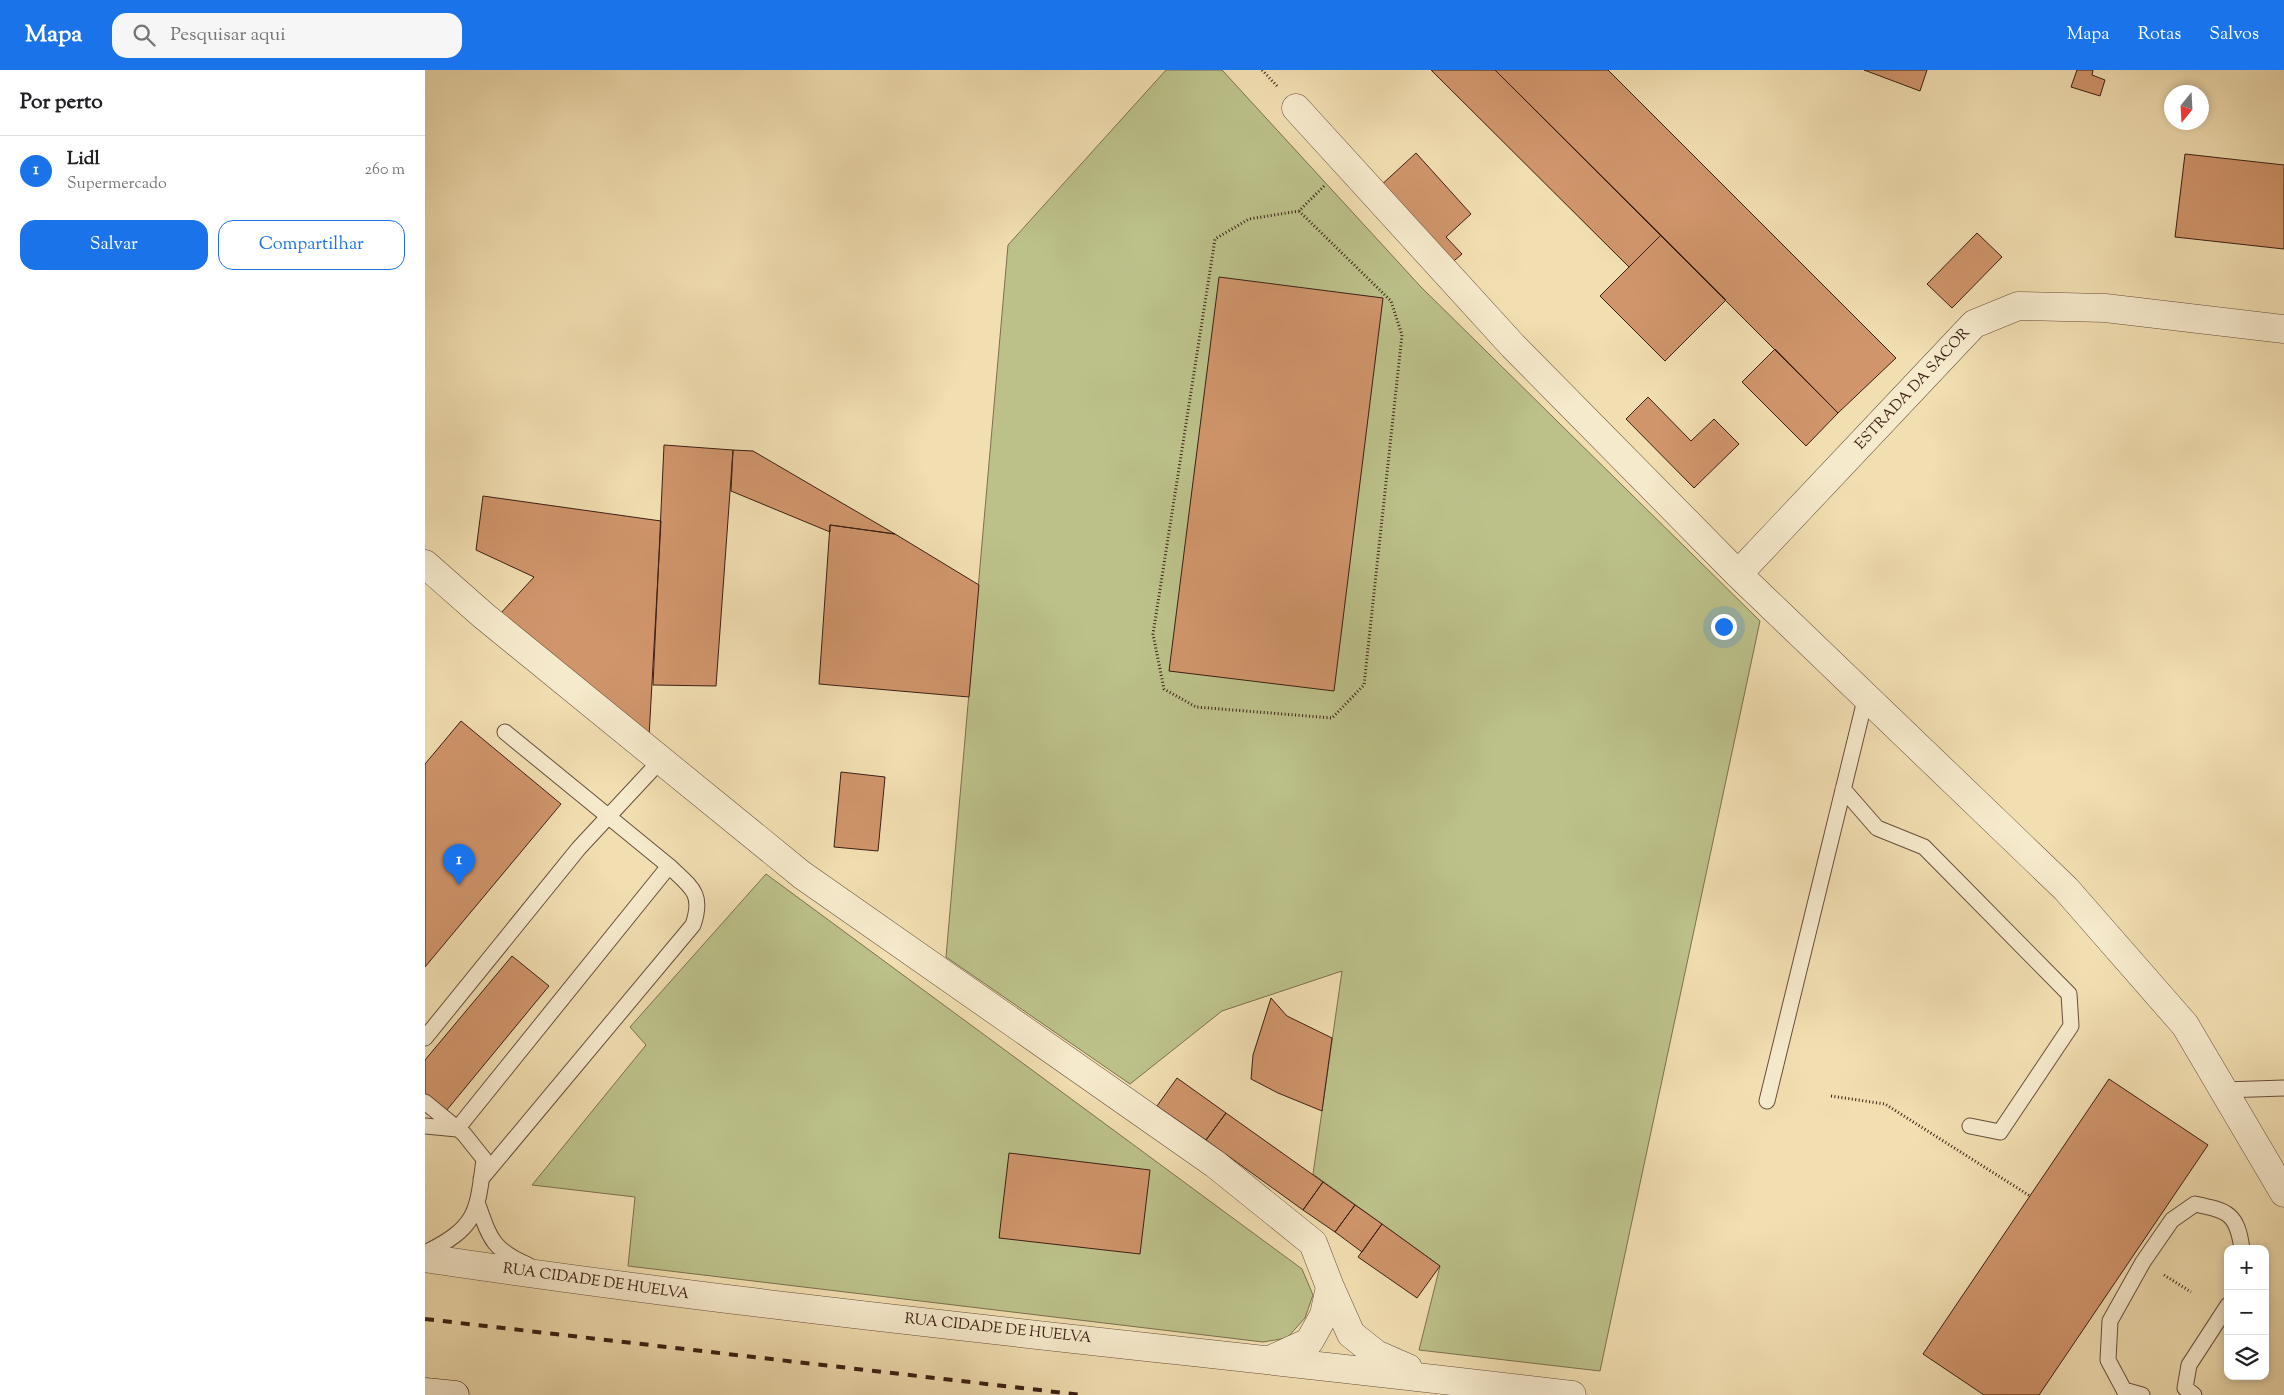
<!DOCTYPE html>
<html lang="pt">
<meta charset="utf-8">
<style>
:root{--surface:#fff;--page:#f6f6f6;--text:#202124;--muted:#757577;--line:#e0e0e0;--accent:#1a73e8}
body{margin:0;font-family:"Sorts Mill Goudy",serif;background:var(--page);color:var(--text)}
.controls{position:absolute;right:15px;bottom:15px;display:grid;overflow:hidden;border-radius:10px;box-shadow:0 2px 8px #0003}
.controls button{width:45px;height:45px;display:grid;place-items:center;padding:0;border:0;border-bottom:1px solid var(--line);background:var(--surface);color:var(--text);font:25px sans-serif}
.compass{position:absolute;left:1739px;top:15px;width:45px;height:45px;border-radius:50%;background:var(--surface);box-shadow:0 2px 8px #0003;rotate:198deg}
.you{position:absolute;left:1298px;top:556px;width:18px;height:18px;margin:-12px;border:4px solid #fff;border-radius:50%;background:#1a73e8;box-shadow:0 0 0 8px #1a73e833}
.badge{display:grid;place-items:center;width:32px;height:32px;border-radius:50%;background:var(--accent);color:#fff;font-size:16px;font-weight:700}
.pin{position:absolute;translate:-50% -41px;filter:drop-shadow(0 1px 2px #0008)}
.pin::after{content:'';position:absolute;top:26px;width:18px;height:15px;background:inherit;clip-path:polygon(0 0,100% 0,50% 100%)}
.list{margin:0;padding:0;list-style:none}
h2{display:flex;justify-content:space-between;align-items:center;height:65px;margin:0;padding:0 20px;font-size:21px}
h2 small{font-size:16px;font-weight:400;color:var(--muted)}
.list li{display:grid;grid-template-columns:32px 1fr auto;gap:15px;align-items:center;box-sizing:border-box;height:70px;padding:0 20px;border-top:1px solid var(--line)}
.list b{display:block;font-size:19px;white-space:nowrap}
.list p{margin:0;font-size:16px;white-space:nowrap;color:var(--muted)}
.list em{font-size:16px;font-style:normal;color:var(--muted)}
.actions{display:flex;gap:10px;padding:15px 20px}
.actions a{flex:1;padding:11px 0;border:1px solid var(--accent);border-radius:15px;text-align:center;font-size:18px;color:var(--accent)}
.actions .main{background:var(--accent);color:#fff}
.icon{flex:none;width:28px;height:28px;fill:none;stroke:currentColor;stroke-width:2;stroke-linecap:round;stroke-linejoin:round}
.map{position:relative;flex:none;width:1859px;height:1325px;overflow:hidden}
header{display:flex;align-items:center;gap:30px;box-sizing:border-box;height:70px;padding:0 25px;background:var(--accent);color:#fff}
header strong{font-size:24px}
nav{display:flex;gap:28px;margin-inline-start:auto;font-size:18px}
.search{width:350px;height:45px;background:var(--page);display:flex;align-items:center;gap:12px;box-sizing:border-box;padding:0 18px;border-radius:15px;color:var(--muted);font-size:19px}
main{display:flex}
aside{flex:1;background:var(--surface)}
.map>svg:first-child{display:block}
</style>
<header>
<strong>Mapa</strong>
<div class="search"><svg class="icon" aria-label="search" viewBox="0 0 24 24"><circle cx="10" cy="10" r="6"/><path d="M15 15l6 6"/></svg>Pesquisar aqui</div>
<nav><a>Mapa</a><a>Rotas</a><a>Salvos</a></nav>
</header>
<main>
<aside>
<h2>Por perto<small></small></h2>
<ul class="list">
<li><span class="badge">1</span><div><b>Lidl</b><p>Supermercado</p></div><em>260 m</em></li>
</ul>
<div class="actions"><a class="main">Salvar</a><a>Compartilhar</a></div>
</aside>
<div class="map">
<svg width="1859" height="1325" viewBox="0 0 1859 1325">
<rect width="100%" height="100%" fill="#f1deb1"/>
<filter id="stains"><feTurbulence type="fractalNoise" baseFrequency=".004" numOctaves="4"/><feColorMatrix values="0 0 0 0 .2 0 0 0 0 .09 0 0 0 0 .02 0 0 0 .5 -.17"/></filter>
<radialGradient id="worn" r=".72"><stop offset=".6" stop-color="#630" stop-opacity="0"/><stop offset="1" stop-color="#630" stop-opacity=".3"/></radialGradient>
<path fill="#bcc18a" stroke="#7c704f" d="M 741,0 L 797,0 L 996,217 L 1335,551 L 1175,1301 L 994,1280 L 1015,1196 L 888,1104 L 917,901 L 797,941 L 705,1014 L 521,887 L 583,175 Z
M 341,804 L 877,1199 L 888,1225 L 880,1248 L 862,1268 L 838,1272 L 203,1196 L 210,1127 L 107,1115 L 221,975 L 205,957 Z"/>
<path fill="#d0956b" stroke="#3b1e14" d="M 1006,0 L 1070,0 L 1236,165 L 1204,197 Z
M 1070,0 L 1183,0 L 1471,288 L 1413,343 Z
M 1439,0 L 1502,0 L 1495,21 Z
M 1652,0 L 1668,0 L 1667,5 L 1680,10 L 1675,26 L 1646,17 Z
M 991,83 L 1046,144 L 1021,167 L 1037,184 L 1023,196 L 953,118 Z
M 1760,84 L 1859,95 L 1859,179 L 1750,167 Z
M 1552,163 L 1577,187 L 1527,238 L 1502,214 Z
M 1236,165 L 1301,230 L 1240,291 L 1175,226 Z
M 794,207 L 958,228 L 909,621 L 744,601 Z
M 1350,279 L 1413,343 L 1381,376 L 1317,312 Z
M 1223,327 L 1266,371 L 1289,349 L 1314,374 L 1269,418 L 1201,349 Z
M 239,375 L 308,380 L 291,616 L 228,615 Z
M 308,380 L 328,381 L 470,464 L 405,455 L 405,462 L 306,421 Z
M 58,426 L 236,451 L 224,667 L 75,544 L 109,507 L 51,480 Z
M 405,455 L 470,464 L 554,515 L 544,627 L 394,614 Z
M 36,651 L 136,734 L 0,897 L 0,694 Z
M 416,702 L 460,707 L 453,781 L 409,777 Z
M 87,886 L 124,916 L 21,1041 L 0,1033 L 0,990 Z
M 846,928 L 862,946 L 907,968 L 897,1041 L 853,1023 L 826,1009 L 828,985 Z
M 752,1008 L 801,1043 L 781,1070 L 732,1036 Z
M 1684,1009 L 1783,1075 L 1614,1325 L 1559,1325 L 1498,1284 Z
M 801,1043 L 898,1112 L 878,1140 L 781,1070 Z
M 584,1083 L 725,1100 L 715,1184 L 574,1168 Z
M 898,1112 L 930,1135 L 910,1162 L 878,1140 Z
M 930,1135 L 957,1154 L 937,1182 L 910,1162 Z
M 957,1154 L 1015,1196 L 992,1228 L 933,1187 Z"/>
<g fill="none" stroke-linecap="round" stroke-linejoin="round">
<g stroke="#684e3b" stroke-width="17">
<path id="lane" d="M 1418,719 L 1452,758 L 1499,777 L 1644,924 L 1646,956 L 1575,1062 L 1545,1056
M 0,968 L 154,778 L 236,690
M 1799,1020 L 1859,1018
M 1342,1031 L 1441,626
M 0,1032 L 39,1064 L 59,1089 C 52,1144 52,1157 0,1183
M 0,1056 L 32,1059 L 244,796
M 56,1109 L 268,855 C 279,823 266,817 244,796 L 80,662
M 53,1135 C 65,1169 68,1180 103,1195
M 1717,1325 L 1699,1320 L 1683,1290 L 1685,1251 L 1718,1192 L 1747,1150 L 1770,1134 C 1803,1141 1812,1143 1817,1179
M 1769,1325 L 1760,1318 L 1764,1295 L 1803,1235"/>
</g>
<g stroke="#684e3b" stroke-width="29">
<path id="street" d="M 871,38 L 1088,276 L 1313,504 L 1641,819 L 1760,955 L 1859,1123
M 0,494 L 59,546 L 377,805 L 790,1094 L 888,1173 L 905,1217 L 899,1245 L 884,1272 L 847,1289
M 1313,504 L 1549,254 L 1593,236 L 1680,238 L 1859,259
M 0,1188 C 381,1245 765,1279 1147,1325
M 905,1217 L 926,1264 L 951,1284 L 983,1298"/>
</g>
<g stroke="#3b1e14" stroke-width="29">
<path id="secondary" d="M 0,1322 L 30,1325"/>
</g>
<path stroke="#3b1e14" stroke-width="3" stroke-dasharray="1 2.5" stroke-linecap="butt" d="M 837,0 L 852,16
M 874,141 L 966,231 L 977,265 L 939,615 L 907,648 L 771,637 L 739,619 L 728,564 L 790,169 L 824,149 L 874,141 L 900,115
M 1406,1026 L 1460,1034 L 1605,1126
M 1739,1205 L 1766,1222"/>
<use href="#lane" stroke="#f6eacc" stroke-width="15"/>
<use href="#street" stroke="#f6eacc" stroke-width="28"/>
<use href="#secondary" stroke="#f6eacc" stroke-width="28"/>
<path stroke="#3b1e14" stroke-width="4" stroke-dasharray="9 9" stroke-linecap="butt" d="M 0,1249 L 657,1325"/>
</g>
<g text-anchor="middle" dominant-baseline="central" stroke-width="5" stroke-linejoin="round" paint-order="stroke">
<g font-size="15" fill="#3b1e14" stroke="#f6eacc">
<text transform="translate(1488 319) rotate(-47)">ESTRADA DA SACOR</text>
<text transform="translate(171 1212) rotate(8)">RUA CIDADE DE HUELVA</text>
<text transform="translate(573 1259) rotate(6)">RUA CIDADE DE HUELVA</text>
</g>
</g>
<rect width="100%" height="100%" filter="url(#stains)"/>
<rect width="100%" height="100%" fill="url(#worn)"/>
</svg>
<div class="controls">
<button>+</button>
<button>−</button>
<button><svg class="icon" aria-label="layers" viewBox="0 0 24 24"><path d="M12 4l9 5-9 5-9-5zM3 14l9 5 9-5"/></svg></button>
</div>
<svg class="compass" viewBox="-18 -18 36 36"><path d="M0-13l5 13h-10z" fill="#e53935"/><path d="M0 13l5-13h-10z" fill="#757577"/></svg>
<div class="you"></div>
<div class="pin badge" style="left:34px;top:815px">1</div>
</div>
</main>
